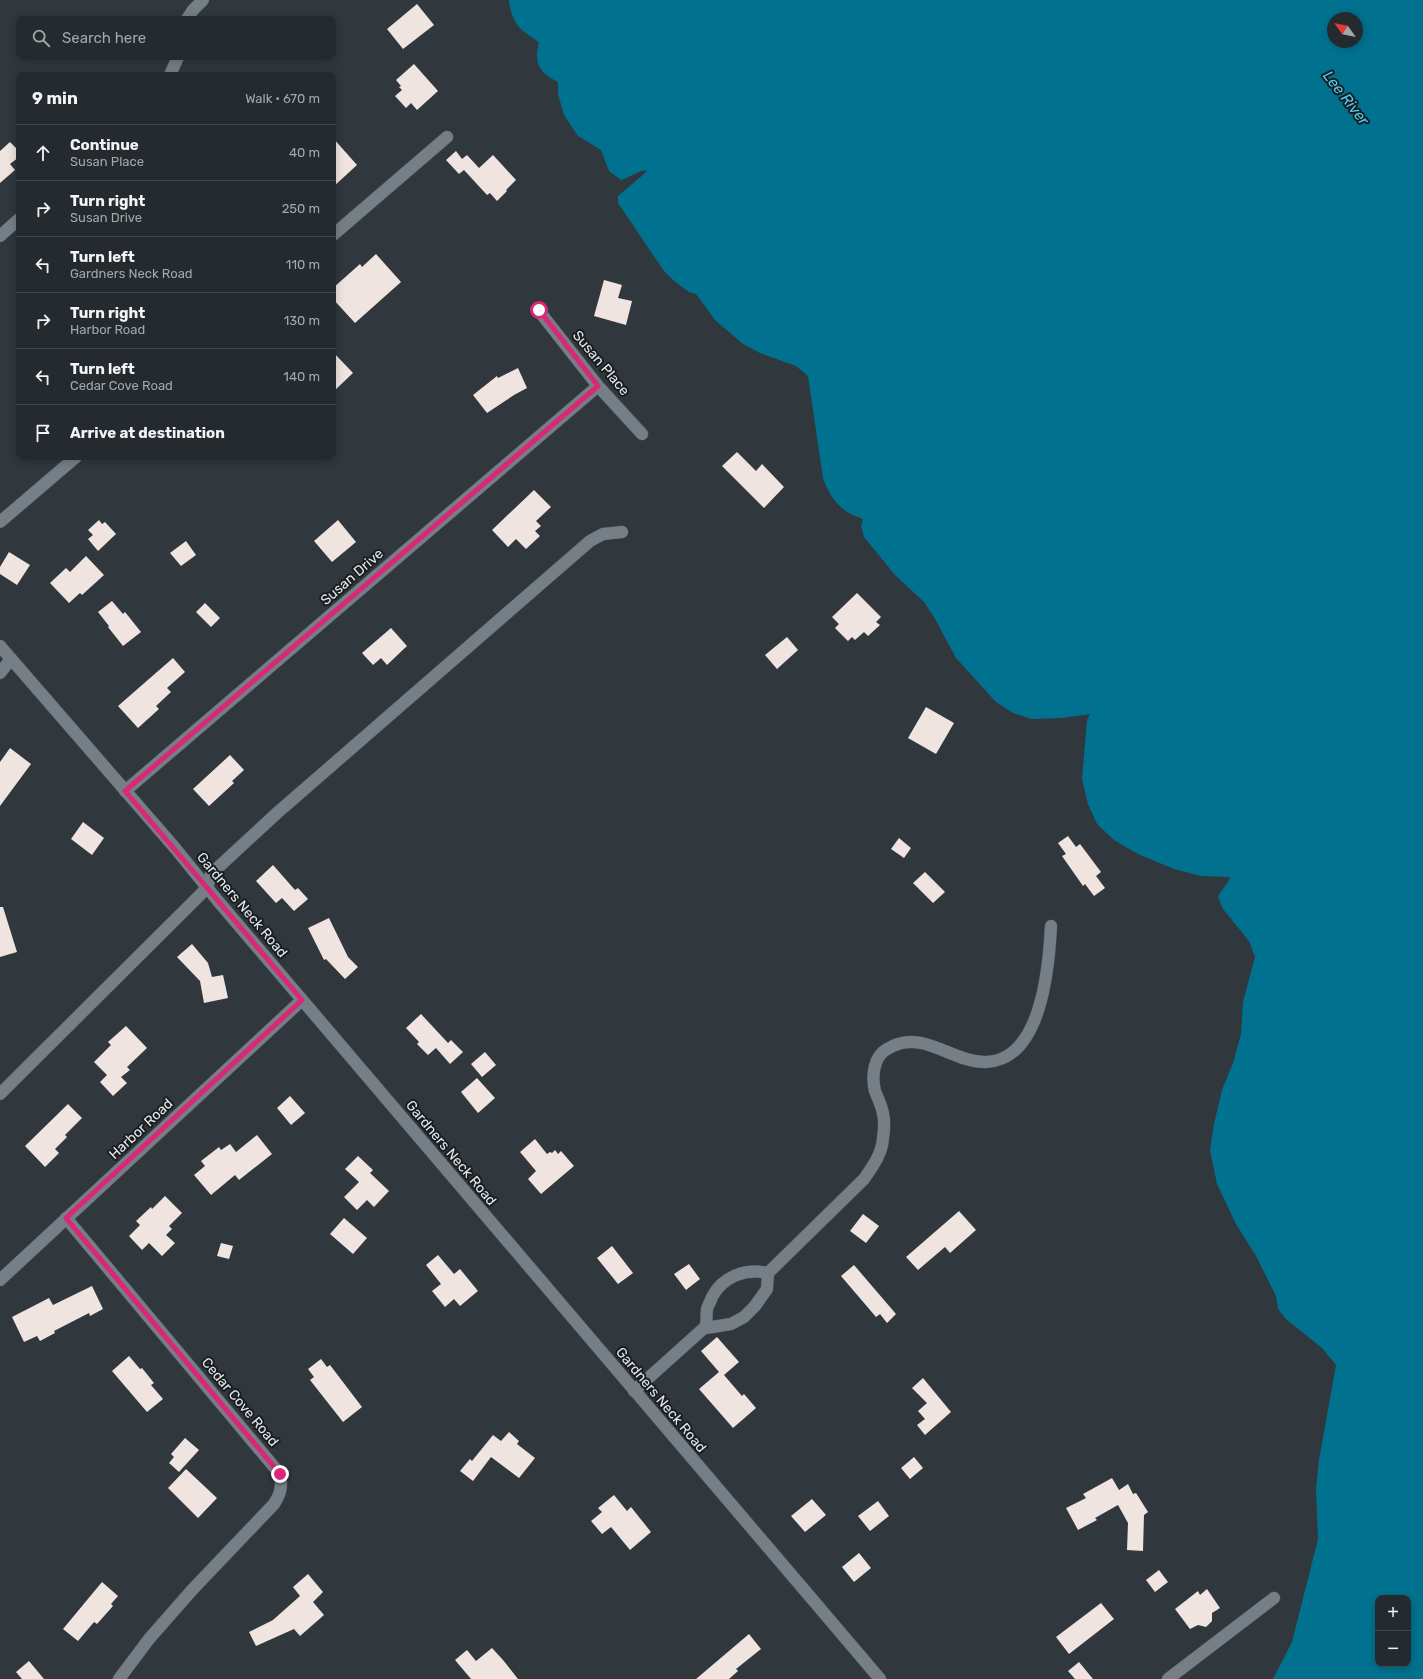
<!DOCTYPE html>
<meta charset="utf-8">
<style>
:root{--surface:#242a2e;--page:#2c3236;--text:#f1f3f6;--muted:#a3a7aa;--line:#41464a}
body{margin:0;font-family:Rubik,sans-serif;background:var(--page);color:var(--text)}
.controls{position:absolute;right:12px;bottom:12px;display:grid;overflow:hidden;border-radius:8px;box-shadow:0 2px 10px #0003}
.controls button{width:36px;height:36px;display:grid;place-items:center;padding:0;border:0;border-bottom:1px solid var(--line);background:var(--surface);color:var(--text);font:20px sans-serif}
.compass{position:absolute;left:1327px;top:12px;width:36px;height:36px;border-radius:50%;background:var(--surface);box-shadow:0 2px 10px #0003;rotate:303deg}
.stop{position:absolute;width:12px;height:12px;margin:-9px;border:3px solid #db2777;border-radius:50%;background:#fff}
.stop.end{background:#db2777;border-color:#fff;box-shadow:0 1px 4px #0008}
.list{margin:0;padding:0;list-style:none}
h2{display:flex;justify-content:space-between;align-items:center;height:52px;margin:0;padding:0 16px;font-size:17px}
h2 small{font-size:13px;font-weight:400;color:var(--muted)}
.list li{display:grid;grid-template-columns:26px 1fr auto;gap:12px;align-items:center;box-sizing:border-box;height:56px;padding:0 16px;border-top:1px solid var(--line)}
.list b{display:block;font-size:15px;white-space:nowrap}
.list p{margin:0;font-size:13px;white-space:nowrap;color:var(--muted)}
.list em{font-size:13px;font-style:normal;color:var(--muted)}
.icon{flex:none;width:22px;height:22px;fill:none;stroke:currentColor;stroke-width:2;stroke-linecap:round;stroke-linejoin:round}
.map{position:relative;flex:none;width:1423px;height:1679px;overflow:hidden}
.search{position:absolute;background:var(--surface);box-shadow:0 2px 10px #0003;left:16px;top:16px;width:320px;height:44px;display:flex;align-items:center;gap:10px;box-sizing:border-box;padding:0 14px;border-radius:8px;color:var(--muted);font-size:15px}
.panel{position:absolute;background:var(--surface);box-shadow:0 2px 10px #0003;left:16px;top:72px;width:320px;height:388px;border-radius:8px}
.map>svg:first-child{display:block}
</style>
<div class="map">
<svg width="1423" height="1679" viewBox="0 0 1423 1679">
<rect width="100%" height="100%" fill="#30383d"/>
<path fill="#00728f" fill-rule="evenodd" d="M 509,0 L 1423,0 L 1423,1679 L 1273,1679 L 1292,1642 L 1318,1539 L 1316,1488 L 1319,1460 L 1336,1365 L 1322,1348 L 1286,1319 L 1278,1309 L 1276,1296 L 1256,1256 L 1236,1224 L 1217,1184 L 1210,1150 L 1214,1124 L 1222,1090 L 1233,1063 L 1241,1034 L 1243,1002 L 1255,957 L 1249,941 L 1223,909 L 1218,897 C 1221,889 1228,885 1230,877 L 1201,876 L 1174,869 L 1138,854 L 1114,840 L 1097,824 L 1088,804 L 1082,779 L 1087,720 L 1090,714 L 1062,718 L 1032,719 L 1013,713 L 996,702 L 956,658 L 934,617 L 924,602 L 895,575 L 864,537 L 861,526 L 863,519 C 859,517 854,516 851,514 C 837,507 828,493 823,478 L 808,376 L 796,366 L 760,353 L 743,344 L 715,320 L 696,294 L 689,292 L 673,280 L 664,271 L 618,203 L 618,196 L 644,174 L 647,170 C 638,171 630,177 621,180 L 609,171 L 601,150 L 578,136 L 564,115 L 558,94 L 558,82 C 540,74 533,62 539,43 C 535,38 530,37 526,33 C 515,26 510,13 509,0 ZM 1333,18 L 1357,18 L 1357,42 L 1333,42 ZM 1378,1598 L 1408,1598 L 1408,1664 L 1378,1664 Z"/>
<path fill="#efe4df" d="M 417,4 L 434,25 L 403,49 L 387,29 Z
M 414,64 L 438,91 L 417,110 L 411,103 L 406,108 L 395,96 L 402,90 L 399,87 L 401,86 L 396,80 Z
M 333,138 L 357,165 L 333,187 Z
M 10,142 L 19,151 L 19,157 L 10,164 L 15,170 L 0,183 L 0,151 Z
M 456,151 L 462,159 L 467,155 L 479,168 L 493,155 L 516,180 L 506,190 L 507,191 L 497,201 L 490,193 L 487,195 L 464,170 L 459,174 L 446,160 Z
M 376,254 L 401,282 L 355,323 L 333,299 L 333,288 L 360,264 L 362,267 Z
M 604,280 L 622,285 L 618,298 L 632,301 L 626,325 L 594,316 Z
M 333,352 L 353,373 L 333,392 Z
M 518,368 L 527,388 L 514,395 L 487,413 L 473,395 L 497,376 L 498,378 Z
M 737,452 L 756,471 L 762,464 L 784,487 L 764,508 L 722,466 Z
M 534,490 L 551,507 L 536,521 L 541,526 L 535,531 L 540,536 L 526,549 L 516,539 L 508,547 L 492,530 Z
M 99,520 L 102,524 L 105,522 L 116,534 L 98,551 L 88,539 L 93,535 L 88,530 Z
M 338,520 L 356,542 L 332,562 L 314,541 Z
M 186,541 L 196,555 L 181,566 L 170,553 Z
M 9,552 L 30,565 L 17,585 L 0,574 L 0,567 Z
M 86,556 L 104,575 L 82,595 L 80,593 L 69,603 L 50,583 L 66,568 L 70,572 Z
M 857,593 L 881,617 L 876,622 L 880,625 L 868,636 L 864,632 L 855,640 L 852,637 L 848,641 L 835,628 L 839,624 L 832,617 Z
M 112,601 L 123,614 L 125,612 L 141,632 L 123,646 L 108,627 L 109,626 L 98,612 Z
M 205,603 L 220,618 L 211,627 L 196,612 Z
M 391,628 L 407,646 L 387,665 L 381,658 L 373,665 L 362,653 Z
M 787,637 L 798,650 L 777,669 L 765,655 Z
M 173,658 L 185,672 L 167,688 L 171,692 L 156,706 L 159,709 L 138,728 L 118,706 Z
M 926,707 L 954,723 L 936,754 L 908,738 Z
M 10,748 L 31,764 L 0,806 L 0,762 Z
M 230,755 L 244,770 L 232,781 L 234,783 L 209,806 L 193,789 Z
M 83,822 L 104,838 L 92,855 L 71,839 Z
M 1068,836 L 1076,847 L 1080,844 L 1101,872 L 1096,876 L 1105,888 L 1094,896 L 1085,884 L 1083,886 L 1062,856 L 1066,854 L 1058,843 Z
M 899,838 L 911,848 L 904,858 L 891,849 Z
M 273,865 L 295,890 L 298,888 L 308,899 L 294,911 L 282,898 L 276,903 L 256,881 Z
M 925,872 L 945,892 L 933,903 L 913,883 Z
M 0,907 L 3,907 L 17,952 L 0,957 Z
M 329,918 L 348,957 L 358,967 L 345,979 L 326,959 L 324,960 L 308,928 Z
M 192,944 L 208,963 L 212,977 L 223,975 L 228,998 L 204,1003 L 200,981 L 177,957 Z
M 421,1014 L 448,1043 L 451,1040 L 463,1052 L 450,1064 L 436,1048 L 428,1055 L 417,1044 L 419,1042 L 406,1028 Z
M 126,1026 L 147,1048 L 127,1067 L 130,1070 L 121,1077 L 127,1083 L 113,1096 L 100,1082 L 107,1075 L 94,1062 L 111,1045 L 108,1042 Z
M 485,1052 L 496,1065 L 482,1077 L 471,1064 Z
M 477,1078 L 495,1098 L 478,1113 L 461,1092 Z
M 290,1096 L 305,1113 L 291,1125 L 277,1108 Z
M 68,1104 L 82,1118 L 65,1135 L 67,1137 L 55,1149 L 59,1153 L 45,1167 L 25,1146 Z
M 257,1135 L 272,1154 L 239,1180 L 235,1175 L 211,1195 L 194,1175 L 205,1166 L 201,1161 L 219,1147 L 221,1150 L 230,1144 L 236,1152 Z
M 535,1139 L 547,1154 L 550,1152 L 552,1153 L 555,1150 L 558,1154 L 561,1151 L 574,1166 L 541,1194 L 528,1179 L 536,1171 L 520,1152 Z
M 358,1156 L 373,1170 L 370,1173 L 389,1191 L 374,1207 L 367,1200 L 357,1210 L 344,1197 L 359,1182 L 345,1169 Z
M 165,1196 L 182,1213 L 169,1226 L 172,1229 L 166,1235 L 175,1243 L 162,1256 L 149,1243 L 142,1250 L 129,1236 L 140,1225 L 136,1221 L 151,1207 L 152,1209 Z
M 959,1211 L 976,1230 L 950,1253 L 945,1247 L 918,1270 L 906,1257 Z
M 863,1214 L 879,1226 L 866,1243 L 850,1231 Z
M 344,1218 L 367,1238 L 353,1254 L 330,1234 Z
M 221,1243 L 233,1246 L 229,1259 L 217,1256 Z
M 612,1246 L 633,1273 L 618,1284 L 597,1258 Z
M 438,1255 L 454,1274 L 460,1269 L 478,1291 L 460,1306 L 454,1299 L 445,1307 L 432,1291 L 441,1284 L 426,1265 Z
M 689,1264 L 700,1279 L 686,1290 L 674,1274 Z
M 854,1265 L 896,1314 L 887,1323 L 880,1314 L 876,1317 L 841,1276 Z
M 92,1286 L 103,1309 L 90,1316 L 89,1313 L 54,1331 L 55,1333 L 40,1341 L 37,1336 L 24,1342 L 12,1317 L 49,1298 L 53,1305 Z
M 717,1337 L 739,1362 L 724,1375 L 742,1396 L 744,1394 L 756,1408 L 733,1428 L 699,1389 L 719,1372 L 701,1351 Z
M 129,1356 L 140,1369 L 142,1368 L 154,1383 L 151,1385 L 163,1399 L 147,1412 L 112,1371 Z
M 321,1359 L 327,1367 L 330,1365 L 362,1407 L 343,1422 L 310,1380 L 314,1377 L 308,1369 Z
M 923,1378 L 951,1412 L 925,1435 L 917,1425 L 925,1419 L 918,1411 L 927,1403 L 912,1388 Z
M 509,1432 L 519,1441 L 517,1444 L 535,1458 L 519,1478 L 491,1457 L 473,1481 L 460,1471 L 470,1459 L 472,1461 L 493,1435 L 501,1441 Z
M 185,1438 L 199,1450 L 179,1472 L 169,1463 L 174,1457 L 171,1454 Z
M 914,1457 L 923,1468 L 910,1479 L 901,1468 Z
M 186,1469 L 217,1498 L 198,1518 L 168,1488 Z
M 1112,1478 L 1119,1490 L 1128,1484 L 1133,1494 L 1136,1493 L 1148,1512 L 1144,1515 L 1143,1551 L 1127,1550 L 1128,1523 L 1118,1505 L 1095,1518 L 1097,1520 L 1078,1530 L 1066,1508 L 1086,1498 L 1083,1494 Z
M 614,1495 L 627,1511 L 631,1507 L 651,1532 L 630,1550 L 611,1527 L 602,1534 L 591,1521 L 602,1512 L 598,1508 Z
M 812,1499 L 826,1515 L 805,1532 L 791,1516 Z
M 878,1501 L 889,1516 L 870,1531 L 858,1516 Z
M 859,1553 L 871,1568 L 854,1582 L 842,1567 Z
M 1159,1570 L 1168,1582 L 1155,1592 L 1146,1580 Z
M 308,1574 L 323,1592 L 313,1602 L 324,1615 L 300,1636 L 294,1629 L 256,1646 L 249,1632 L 273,1620 L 300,1596 L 293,1587 Z
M 102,1582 L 118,1596 L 111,1604 L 113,1606 L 97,1624 L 94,1622 L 78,1641 L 63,1629 Z
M 1207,1589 L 1220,1608 L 1212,1613 L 1212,1621 L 1206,1627 L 1198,1625 L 1190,1629 L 1175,1609 L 1198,1591 L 1200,1595 Z
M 1101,1603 L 1114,1619 L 1069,1654 L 1056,1637 Z
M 749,1634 L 761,1649 L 736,1669 L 738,1671 L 729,1679 L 696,1679 Z
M 492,1648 L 503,1660 L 518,1679 L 471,1679 L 455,1660 L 467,1650 L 476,1661 Z
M 29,1661 L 44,1679 L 22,1679 L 16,1672 Z
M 1079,1662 L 1093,1679 L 1075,1679 L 1068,1671 Z"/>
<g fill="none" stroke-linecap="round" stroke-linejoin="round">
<g stroke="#4d5458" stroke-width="13">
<path id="street" d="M 187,19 L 193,10 L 203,0
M 170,75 L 178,57
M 333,235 L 447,137
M 0,236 L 19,219
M 539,311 L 598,386 L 642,434
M 0,522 L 76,457
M 0,673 L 11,659
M 125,791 L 598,386
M 0,1094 L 207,888 L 211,874 L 277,813 L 590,541 L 603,534 L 622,532
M 66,1218 L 280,1474 C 282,1487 281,1493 274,1504 L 192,1590 L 149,1639 L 119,1679
M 768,1273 C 746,1268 723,1276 712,1297 C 711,1301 708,1305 707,1309 C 706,1315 707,1321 706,1328 L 731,1324 L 744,1317 L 755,1306 L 767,1289 L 768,1273 L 864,1179 C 873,1166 882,1154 883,1138 C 884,1131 885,1121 883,1114 C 882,1106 878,1099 875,1091 C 872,1080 873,1063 881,1054 C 884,1050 889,1048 893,1046 C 925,1031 954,1063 986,1062 C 1042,1060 1049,966 1051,926
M 0,1280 L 302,1000
M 634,1391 L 704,1328 L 706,1328
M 1168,1679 L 1274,1598"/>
</g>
<g stroke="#4d5458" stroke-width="13">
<path id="secondary" d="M 0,646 L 175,848 L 218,901 L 880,1679"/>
</g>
<use href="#street" stroke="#767f86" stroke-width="12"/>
<use href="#secondary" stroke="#767f86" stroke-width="12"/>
</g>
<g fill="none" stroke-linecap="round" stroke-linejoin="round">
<path stroke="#db2777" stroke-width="5" d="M 280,1474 L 66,1218 L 302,1000 L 125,791 L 598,386 L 539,310"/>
</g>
<g text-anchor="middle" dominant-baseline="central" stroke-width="4" stroke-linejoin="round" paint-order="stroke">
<g font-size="14" fill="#e4e9ed" stroke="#1b1e21">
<text transform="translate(601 363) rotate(50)">Susan Place</text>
<text transform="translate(352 577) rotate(-41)">Susan Drive</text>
<text transform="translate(242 905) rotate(50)">Gardners Neck Road</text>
<text transform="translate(141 1129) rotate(-43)">Harbor Road</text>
<text transform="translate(451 1153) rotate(50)">Gardners Neck Road</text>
<text transform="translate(661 1400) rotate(50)">Gardners Neck Road</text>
<text transform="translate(240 1402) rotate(50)">Cedar Cove Road</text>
</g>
<g font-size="15" font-style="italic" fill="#4ecff9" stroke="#1b1e21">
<text transform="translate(1346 98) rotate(52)">Lee River</text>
</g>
</g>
</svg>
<div class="controls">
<button>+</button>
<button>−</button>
</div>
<svg class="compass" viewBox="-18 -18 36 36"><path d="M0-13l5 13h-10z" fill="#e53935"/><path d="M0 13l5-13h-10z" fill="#a3a7aa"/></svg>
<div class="stop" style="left:539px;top:310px"></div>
<div class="stop end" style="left:280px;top:1474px"></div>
<div class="search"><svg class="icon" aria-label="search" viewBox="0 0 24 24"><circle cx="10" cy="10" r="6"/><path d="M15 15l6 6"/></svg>Search here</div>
<section class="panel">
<h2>9 min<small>Walk · 670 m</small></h2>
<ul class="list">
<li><svg class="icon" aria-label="ahead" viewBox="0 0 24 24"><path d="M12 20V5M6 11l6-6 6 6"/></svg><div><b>Continue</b><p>Susan Place</p></div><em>40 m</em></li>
<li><svg class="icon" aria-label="right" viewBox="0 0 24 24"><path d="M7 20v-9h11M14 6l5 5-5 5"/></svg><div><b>Turn right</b><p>Susan Drive</p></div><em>250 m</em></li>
<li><svg class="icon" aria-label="left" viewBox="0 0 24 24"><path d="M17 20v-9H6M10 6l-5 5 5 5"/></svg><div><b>Turn left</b><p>Gardners Neck Road</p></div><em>110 m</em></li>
<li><svg class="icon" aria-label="right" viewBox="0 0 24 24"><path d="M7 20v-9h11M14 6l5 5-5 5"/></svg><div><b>Turn right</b><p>Harbor Road</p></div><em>130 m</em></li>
<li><svg class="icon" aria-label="left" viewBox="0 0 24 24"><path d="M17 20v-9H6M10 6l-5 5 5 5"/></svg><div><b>Turn left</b><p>Cedar Cove Road</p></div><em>140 m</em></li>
<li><svg class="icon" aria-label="arrive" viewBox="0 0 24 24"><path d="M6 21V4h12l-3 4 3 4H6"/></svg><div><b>Arrive at destination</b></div></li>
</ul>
</section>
</div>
